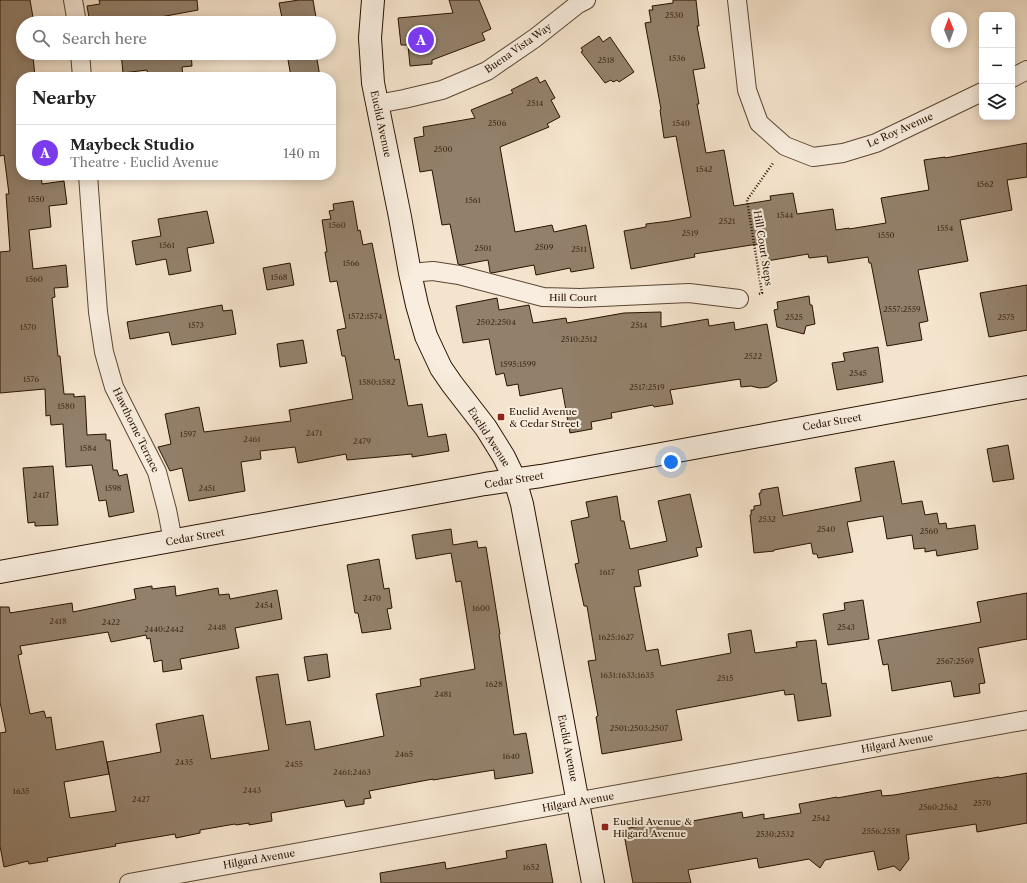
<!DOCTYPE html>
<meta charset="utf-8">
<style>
:root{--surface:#fff;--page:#f6f6f6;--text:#222;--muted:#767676;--line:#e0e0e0;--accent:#7c3aed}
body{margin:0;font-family:"Libre Caslon Text",serif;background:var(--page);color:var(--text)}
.controls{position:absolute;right:12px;top:12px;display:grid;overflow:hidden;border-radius:8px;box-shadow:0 2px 10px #0003}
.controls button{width:36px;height:36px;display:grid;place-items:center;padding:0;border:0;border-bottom:1px solid var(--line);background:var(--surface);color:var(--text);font:20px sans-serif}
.compass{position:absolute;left:931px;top:12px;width:36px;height:36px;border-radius:50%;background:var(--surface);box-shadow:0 2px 10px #0003;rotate:359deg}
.you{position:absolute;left:671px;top:462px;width:14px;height:14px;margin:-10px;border:3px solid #fff;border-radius:50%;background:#1a73e8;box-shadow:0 0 0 6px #1a73e833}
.badge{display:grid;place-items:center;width:26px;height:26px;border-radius:50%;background:var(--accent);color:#fff;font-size:13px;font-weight:700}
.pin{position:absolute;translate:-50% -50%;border:2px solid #fff;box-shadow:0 1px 4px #0006}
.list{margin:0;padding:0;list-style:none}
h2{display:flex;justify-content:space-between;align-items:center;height:52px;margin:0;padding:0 16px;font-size:17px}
h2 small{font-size:13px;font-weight:400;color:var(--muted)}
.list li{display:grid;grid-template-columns:26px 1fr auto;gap:12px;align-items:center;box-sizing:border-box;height:56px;padding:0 16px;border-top:1px solid var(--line)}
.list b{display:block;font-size:15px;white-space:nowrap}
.list p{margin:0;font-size:13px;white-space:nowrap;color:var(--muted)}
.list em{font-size:13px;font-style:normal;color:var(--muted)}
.icon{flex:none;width:22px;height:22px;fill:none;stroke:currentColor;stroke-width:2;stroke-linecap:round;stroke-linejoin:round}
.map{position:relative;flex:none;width:1027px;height:883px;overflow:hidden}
.search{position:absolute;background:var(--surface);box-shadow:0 2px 10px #0003;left:16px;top:16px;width:320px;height:44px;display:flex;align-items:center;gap:10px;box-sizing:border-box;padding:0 14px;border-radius:22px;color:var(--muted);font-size:15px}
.panel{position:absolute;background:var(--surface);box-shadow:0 2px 10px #0003;left:16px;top:72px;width:320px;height:108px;border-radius:16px}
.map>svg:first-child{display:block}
</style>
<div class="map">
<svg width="1027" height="883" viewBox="0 0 1027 883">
<rect width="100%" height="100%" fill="#f5e4cd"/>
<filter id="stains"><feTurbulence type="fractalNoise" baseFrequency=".005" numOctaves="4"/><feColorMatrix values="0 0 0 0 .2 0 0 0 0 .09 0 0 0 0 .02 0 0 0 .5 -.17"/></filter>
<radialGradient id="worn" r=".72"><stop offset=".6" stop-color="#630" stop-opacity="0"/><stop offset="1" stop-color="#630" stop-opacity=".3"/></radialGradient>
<path fill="#93806b" stroke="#281300" d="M 0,0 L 30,0 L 34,23 L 23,23 L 23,53 L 36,53 L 36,55 L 33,56 L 35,77 L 21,77 L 21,175 L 41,175 L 42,184 L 64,181 L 67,204 L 49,206 L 51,227 L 29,230 L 33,269 L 66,265 L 68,287 L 54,288 L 55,297 L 52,298 L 58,356 L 60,356 L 64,394 L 74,394 L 74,397 L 85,396 L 87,435 L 106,434 L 106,440 L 110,440 L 113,470 L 117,470 L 119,476 L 127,474 L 134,512 L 109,517 L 106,500 L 99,501 L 92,465 L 66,467 L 63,424 L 51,425 L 50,415 L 46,416 L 45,389 L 0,393 L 0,252 L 10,251 L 6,194 L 9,194 L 4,155 L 0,156 Z
M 99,0 L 197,0 L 198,10 L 155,18 L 155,19 L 135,23 L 90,23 L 87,6 L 100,4 Z
M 299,0 L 313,0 L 317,23 L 283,23 L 279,3 Z
M 449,0 L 479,0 L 491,29 L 482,33 L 485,40 L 432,60 L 432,64 L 410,66 L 408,45 L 401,45 L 398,18 L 453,13 Z
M 673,0 L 696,0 L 699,26 L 697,26 L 705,68 L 693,70 L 699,104 L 697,104 L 706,153 L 724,150 L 734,206 L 771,200 L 770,196 L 793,193 L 797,214 L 833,209 L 836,230 L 849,228 L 849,229 L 886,223 L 881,198 L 929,190 L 924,160 L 945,157 L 945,158 L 1027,143 L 1027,177 L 1007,180 L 1012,210 L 960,220 L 968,261 L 918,270 L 928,321 L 919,323 L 922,340 L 887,346 L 871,263 L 869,263 L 868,257 L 828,263 L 827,256 L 809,258 L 808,254 L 761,262 L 758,244 L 694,254 L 695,257 L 631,269 L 624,231 L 646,227 L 646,224 L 670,221 L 691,217 L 676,136 L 664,138 L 660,110 L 661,109 L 645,23 L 651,22 L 649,10 L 653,10 L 652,6 L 673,3 Z
M 599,36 L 603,42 L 610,37 L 634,72 L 619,82 L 617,80 L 613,82 L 611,80 L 605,83 L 581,52 L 583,51 L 581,48 Z
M 121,53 L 191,53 L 192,66 L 182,67 L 183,77 L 148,77 L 147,70 L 123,73 Z
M 288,53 L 316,53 L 320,77 L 291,77 L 287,54 L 288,54 Z
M 537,77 L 540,83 L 545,80 L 555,98 L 551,100 L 560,117 L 547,124 L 549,127 L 500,147 L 515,232 L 552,225 L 554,232 L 586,225 L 594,268 L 571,272 L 570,268 L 536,275 L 534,265 L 492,273 L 490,272 L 488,260 L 461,265 L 458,264 L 450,224 L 442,225 L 432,170 L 420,172 L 414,138 L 424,136 L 423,127 L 475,118 L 471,110 L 513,93 L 511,90 Z
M 353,201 L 358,231 L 360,230 L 363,245 L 372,243 L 395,360 L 399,359 L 408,406 L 422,404 L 428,437 L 446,434 L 449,451 L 412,457 L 412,454 L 347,460 L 346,454 L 298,463 L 295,447 L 260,451 L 261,459 L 241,462 L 245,491 L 189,501 L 182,468 L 170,471 L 158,447 L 171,444 L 165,414 L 199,407 L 204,432 L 291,421 L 289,410 L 353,399 L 345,356 L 342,356 L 337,330 L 346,328 L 337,281 L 330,282 L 325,252 L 327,252 L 322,220 L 331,219 L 329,211 L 334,210 L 333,204 Z
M 207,211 L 214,243 L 187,248 L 191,271 L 169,275 L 166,259 L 136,265 L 132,241 L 161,236 L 158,219 Z
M 290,263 L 294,285 L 267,290 L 263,268 Z
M 1027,285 L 1027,330 L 989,337 L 980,293 Z
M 809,296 L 810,305 L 812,305 L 815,324 L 806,326 L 804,334 L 777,327 L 774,310 L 778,309 L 777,302 Z
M 497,298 L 499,310 L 529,305 L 533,323 L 566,318 L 567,323 L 624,313 L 661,312 L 661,327 L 708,319 L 709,326 L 734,322 L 735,330 L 767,324 L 777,381 L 768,387 L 760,388 L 755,387 L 751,386 L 741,387 L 740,379 L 670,390 L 673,404 L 654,407 L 653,405 L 611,413 L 612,418 L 591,422 L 592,429 L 570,433 L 562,388 L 520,396 L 518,384 L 507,386 L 504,373 L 496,375 L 489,339 L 463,343 L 456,306 Z
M 222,305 L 223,311 L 232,310 L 236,334 L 172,345 L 169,332 L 130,339 L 127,322 Z
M 303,340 L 307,363 L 280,367 L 277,344 Z
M 878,347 L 883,382 L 837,390 L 832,363 L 845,361 L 843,353 Z
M 1008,445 L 1014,479 L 993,482 L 987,449 Z
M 894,461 L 902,504 L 922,501 L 925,515 L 937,513 L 939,524 L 946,523 L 947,529 L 975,525 L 978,549 L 937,556 L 936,550 L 925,552 L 925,548 L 914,549 L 912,535 L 887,539 L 883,516 L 847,522 L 853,552 L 818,558 L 817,554 L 813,554 L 811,543 L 774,550 L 774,551 L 754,553 L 750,515 L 751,515 L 751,510 L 754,510 L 754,506 L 761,505 L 759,493 L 761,493 L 761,490 L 778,487 L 783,516 L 861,501 L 855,468 Z
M 53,466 L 58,525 L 35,526 L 35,522 L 28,523 L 23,468 Z
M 690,494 L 702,547 L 696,548 L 698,556 L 638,570 L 641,586 L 634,587 L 646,651 L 658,649 L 661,666 L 731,653 L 728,634 L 751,630 L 755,653 L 797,647 L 796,642 L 816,640 L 822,684 L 826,683 L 831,716 L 798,721 L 794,694 L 785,695 L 784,690 L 676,710 L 682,740 L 602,754 L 596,717 L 598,716 L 588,661 L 596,660 L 587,606 L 584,606 L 575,564 L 579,563 L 571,521 L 589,517 L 586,502 L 617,496 L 621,521 L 624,521 L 630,549 L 667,541 L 658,501 Z
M 451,529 L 453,545 L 477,541 L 478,548 L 486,547 L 500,634 L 499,634 L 514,735 L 526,733 L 533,773 L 495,779 L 494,770 L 433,780 L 433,779 L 369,791 L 371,798 L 364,799 L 364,804 L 346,807 L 344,800 L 271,813 L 272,821 L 249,825 L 249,823 L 236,825 L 235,824 L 200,830 L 200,833 L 176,838 L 175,834 L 115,844 L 116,846 L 47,858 L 48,861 L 29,864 L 28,861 L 4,867 L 0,846 L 0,733 L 6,732 L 0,702 L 0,607 L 9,607 L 10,613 L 72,603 L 73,612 L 136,599 L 134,589 L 152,586 L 152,589 L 175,586 L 176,596 L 218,588 L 219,595 L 229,594 L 230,599 L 277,590 L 282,619 L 235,628 L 239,648 L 180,659 L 182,669 L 163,672 L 162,660 L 154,662 L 150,638 L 147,639 L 146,635 L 111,642 L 108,632 L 20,646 L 22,654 L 18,655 L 30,714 L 44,711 L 46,718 L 51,717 L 56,750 L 103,741 L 109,774 L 64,782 L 70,818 L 116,811 L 107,762 L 161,752 L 156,724 L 203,715 L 211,759 L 269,750 L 256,677 L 278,674 L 286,725 L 310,721 L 315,750 L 384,736 L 376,694 L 421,686 L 420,679 L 475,669 L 461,581 L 456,582 L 451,553 L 416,559 L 412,535 Z
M 379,559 L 384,589 L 389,588 L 392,608 L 387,609 L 391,629 L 362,633 L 358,613 L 355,613 L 347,565 Z
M 1027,593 L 1027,639 L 978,648 L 985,683 L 979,684 L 980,693 L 954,697 L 951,681 L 892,691 L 888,664 L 883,665 L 878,640 L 981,622 L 977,602 Z
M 863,600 L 869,639 L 828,645 L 823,614 L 845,610 L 844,603 Z
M 327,654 L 330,677 L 308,681 L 304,657 Z
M 1027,773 L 1027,823 L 977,832 L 976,824 L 906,835 L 909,859 L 900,871 L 894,866 L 878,870 L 874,851 L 825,860 L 820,868 L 810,860 L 809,859 L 759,868 L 757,858 L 688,870 L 691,883 L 633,883 L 623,829 L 670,821 L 670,825 L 742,812 L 743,818 L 764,814 L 764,819 L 801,813 L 799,804 L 837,797 L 837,798 L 881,790 L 882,796 L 894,795 L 969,782 L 999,777 L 999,778 Z
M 546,844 L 553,883 L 381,883 L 380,873 L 445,862 L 446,869 L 507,858 L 506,851 Z"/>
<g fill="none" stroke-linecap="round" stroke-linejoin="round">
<g stroke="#5b4733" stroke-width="20">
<path id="street" d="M 73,0 L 77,23
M 737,0 L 747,90 L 759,123 L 785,146 L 813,157 L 843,153 L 876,143 L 982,92
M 80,53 L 82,77
M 1012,78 L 1027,70
M 377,104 L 404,99 L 442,90 L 487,71 L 535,38 L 578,4 L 586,0
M 88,175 L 98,312 L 104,352 L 114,387 L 157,472 L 167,510 L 173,541
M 410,273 L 433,271 L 459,275 L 543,297 L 580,298 L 689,293 L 739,299
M 129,883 L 1027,720"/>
</g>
<g stroke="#281300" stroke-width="24">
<path id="secondary" d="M 373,0 L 370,38 L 373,83 L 400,217 L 410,273 L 417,305 L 426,336 L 441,368 L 452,384 L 486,428 L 504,457 L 515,480 L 522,504 L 593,883
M 0,572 L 485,484 L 541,476 L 1027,387"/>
</g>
<path stroke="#281300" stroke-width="2.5" stroke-dasharray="1 2" stroke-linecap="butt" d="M 759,294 L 762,293 L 747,200 L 773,163"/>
<use href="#street" stroke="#f8edde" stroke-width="18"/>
<use href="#secondary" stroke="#f8edde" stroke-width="22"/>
</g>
<g fill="#8f2418" stroke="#f8edde" stroke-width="1.5">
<rect x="497" y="413" width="8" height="8" rx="2"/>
<rect x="601" y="823" width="8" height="8" rx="2"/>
</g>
<g text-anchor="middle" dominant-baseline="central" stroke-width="4" stroke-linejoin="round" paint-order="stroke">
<g font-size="8" fill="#432e1b">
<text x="674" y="15">2530</text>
<text x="677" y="58">1536</text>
<text x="606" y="60">2518</text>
<text x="535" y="103">2514</text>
<text x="497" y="123">2506</text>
<text x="681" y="123">1540</text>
<text x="443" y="149">2500</text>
<text x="704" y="169">1542</text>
<text x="985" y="184">1562</text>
<text x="36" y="199">1550</text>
<text x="473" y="200">1561</text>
<text x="785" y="215">1544</text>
<text x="727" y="221">2521</text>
<text x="337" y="225">1560</text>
<text x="945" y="228">1554</text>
<text x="690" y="233">2519</text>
<text x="886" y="235">1550</text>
<text x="167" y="245">1561</text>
<text x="544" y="247">2509</text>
<text x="483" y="248">2501</text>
<text x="579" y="249">2511</text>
<text x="351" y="263">1566</text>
<text x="279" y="277">1568</text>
<text x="34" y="279">1560</text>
<text x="902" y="309">2557;2559</text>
<text x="365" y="316">1572;1574</text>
<text x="794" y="317">2525</text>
<text x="1006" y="317">2575</text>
<text x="496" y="322">2502;2504</text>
<text x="196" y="325">1573</text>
<text x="639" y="325">2514</text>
<text x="28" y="327">1570</text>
<text x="579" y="339">2510;2512</text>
<text x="753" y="356">2522</text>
<text x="518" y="364">1595;1599</text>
<text x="858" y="373">2545</text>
<text x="31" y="379">1576</text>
<text x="377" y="382">1580;1582</text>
<text x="647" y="387">2517;2519</text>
<text x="66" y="406">1580</text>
<text x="314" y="433">2471</text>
<text x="188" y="434">1597</text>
<text x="252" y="439">2461</text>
<text x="362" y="441">2479</text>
<text x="88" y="448">1584</text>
<text x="113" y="488">1598</text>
<text x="207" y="488">2451</text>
<text x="41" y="495">2417</text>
<text x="767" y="519">2532</text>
<text x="826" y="529">2540</text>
<text x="929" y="531">2560</text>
<text x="607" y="572">1617</text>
<text x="372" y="598">2470</text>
<text x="264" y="605">2454</text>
<text x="481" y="608">1600</text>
<text x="58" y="621">2418</text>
<text x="111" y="622">2422</text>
<text x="217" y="627">2448</text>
<text x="846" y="627">2543</text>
<text x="164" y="629">2440;2442</text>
<text x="616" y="637">1625;1627</text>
<text x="955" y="661">2567;2569</text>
<text x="627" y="675">1631;1633;1635</text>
<text x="725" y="678">2515</text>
<text x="494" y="684">1628</text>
<text x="443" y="694">2481</text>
<text x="639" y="728">2501;2503;2507</text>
<text x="404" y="754">2465</text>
<text x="511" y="756">1640</text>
<text x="184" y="762">2435</text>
<text x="294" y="764">2455</text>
<text x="352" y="772">2461;2463</text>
<text x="252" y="790">2443</text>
<text x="21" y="791">1635</text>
<text x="141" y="799">2427</text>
<text x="982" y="803">2570</text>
<text x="938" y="807">2560;2562</text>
<text x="821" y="818">2542</text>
<text x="881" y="831">2556;2558</text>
<text x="775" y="834">2530;2532</text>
<text x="531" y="867">1652</text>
</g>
<g font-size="10" fill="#281300" stroke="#f8edde">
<text transform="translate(518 48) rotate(-35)">Buena Vista Way</text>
<text transform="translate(381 124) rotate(78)">Euclid Avenue</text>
<text transform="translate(900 130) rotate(-24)">Le Roy Avenue</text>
<text transform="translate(763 248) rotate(81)">Hill Court Steps</text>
<text x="573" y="297">Hill Court</text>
<text transform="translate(832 422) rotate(-10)">Cedar Street</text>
<text transform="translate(136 430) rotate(64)">Hawthorne Terrace</text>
<text transform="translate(489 437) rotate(57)">Euclid Avenue</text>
<text transform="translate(514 480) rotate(-9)">Cedar Street</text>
<text transform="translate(195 537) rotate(-10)">Cedar Street</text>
<text transform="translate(897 743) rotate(-10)">Hilgard Avenue</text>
<text transform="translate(568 748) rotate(79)">Euclid Avenue</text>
<text transform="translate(578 802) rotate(-10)">Hilgard Avenue</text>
<text transform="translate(259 859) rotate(-10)">Hilgard Avenue</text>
</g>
<g font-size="10" fill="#281300" stroke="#f8edde" text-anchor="start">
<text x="509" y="411">Euclid Avenue<tspan x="509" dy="12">&amp; Cedar Street</tspan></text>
<text x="613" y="821">Euclid Avenue &amp;<tspan x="613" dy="12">Hilgard Avenue</tspan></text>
</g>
</g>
<rect width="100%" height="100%" filter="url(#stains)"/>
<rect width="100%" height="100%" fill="url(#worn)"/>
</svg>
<div class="controls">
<button>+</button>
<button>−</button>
<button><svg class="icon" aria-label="layers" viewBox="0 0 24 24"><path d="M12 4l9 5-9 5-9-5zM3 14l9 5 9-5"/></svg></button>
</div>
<svg class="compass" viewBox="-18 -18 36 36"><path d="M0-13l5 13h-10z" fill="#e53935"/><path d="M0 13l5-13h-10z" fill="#767676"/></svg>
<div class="you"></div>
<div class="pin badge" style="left:421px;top:40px">A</div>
<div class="search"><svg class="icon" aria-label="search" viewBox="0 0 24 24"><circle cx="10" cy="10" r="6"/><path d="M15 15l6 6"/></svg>Search here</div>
<section class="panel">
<h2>Nearby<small></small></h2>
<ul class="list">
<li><span class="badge">A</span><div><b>Maybeck Studio</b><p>Theatre · Euclid Avenue</p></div><em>140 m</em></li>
</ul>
</section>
</div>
